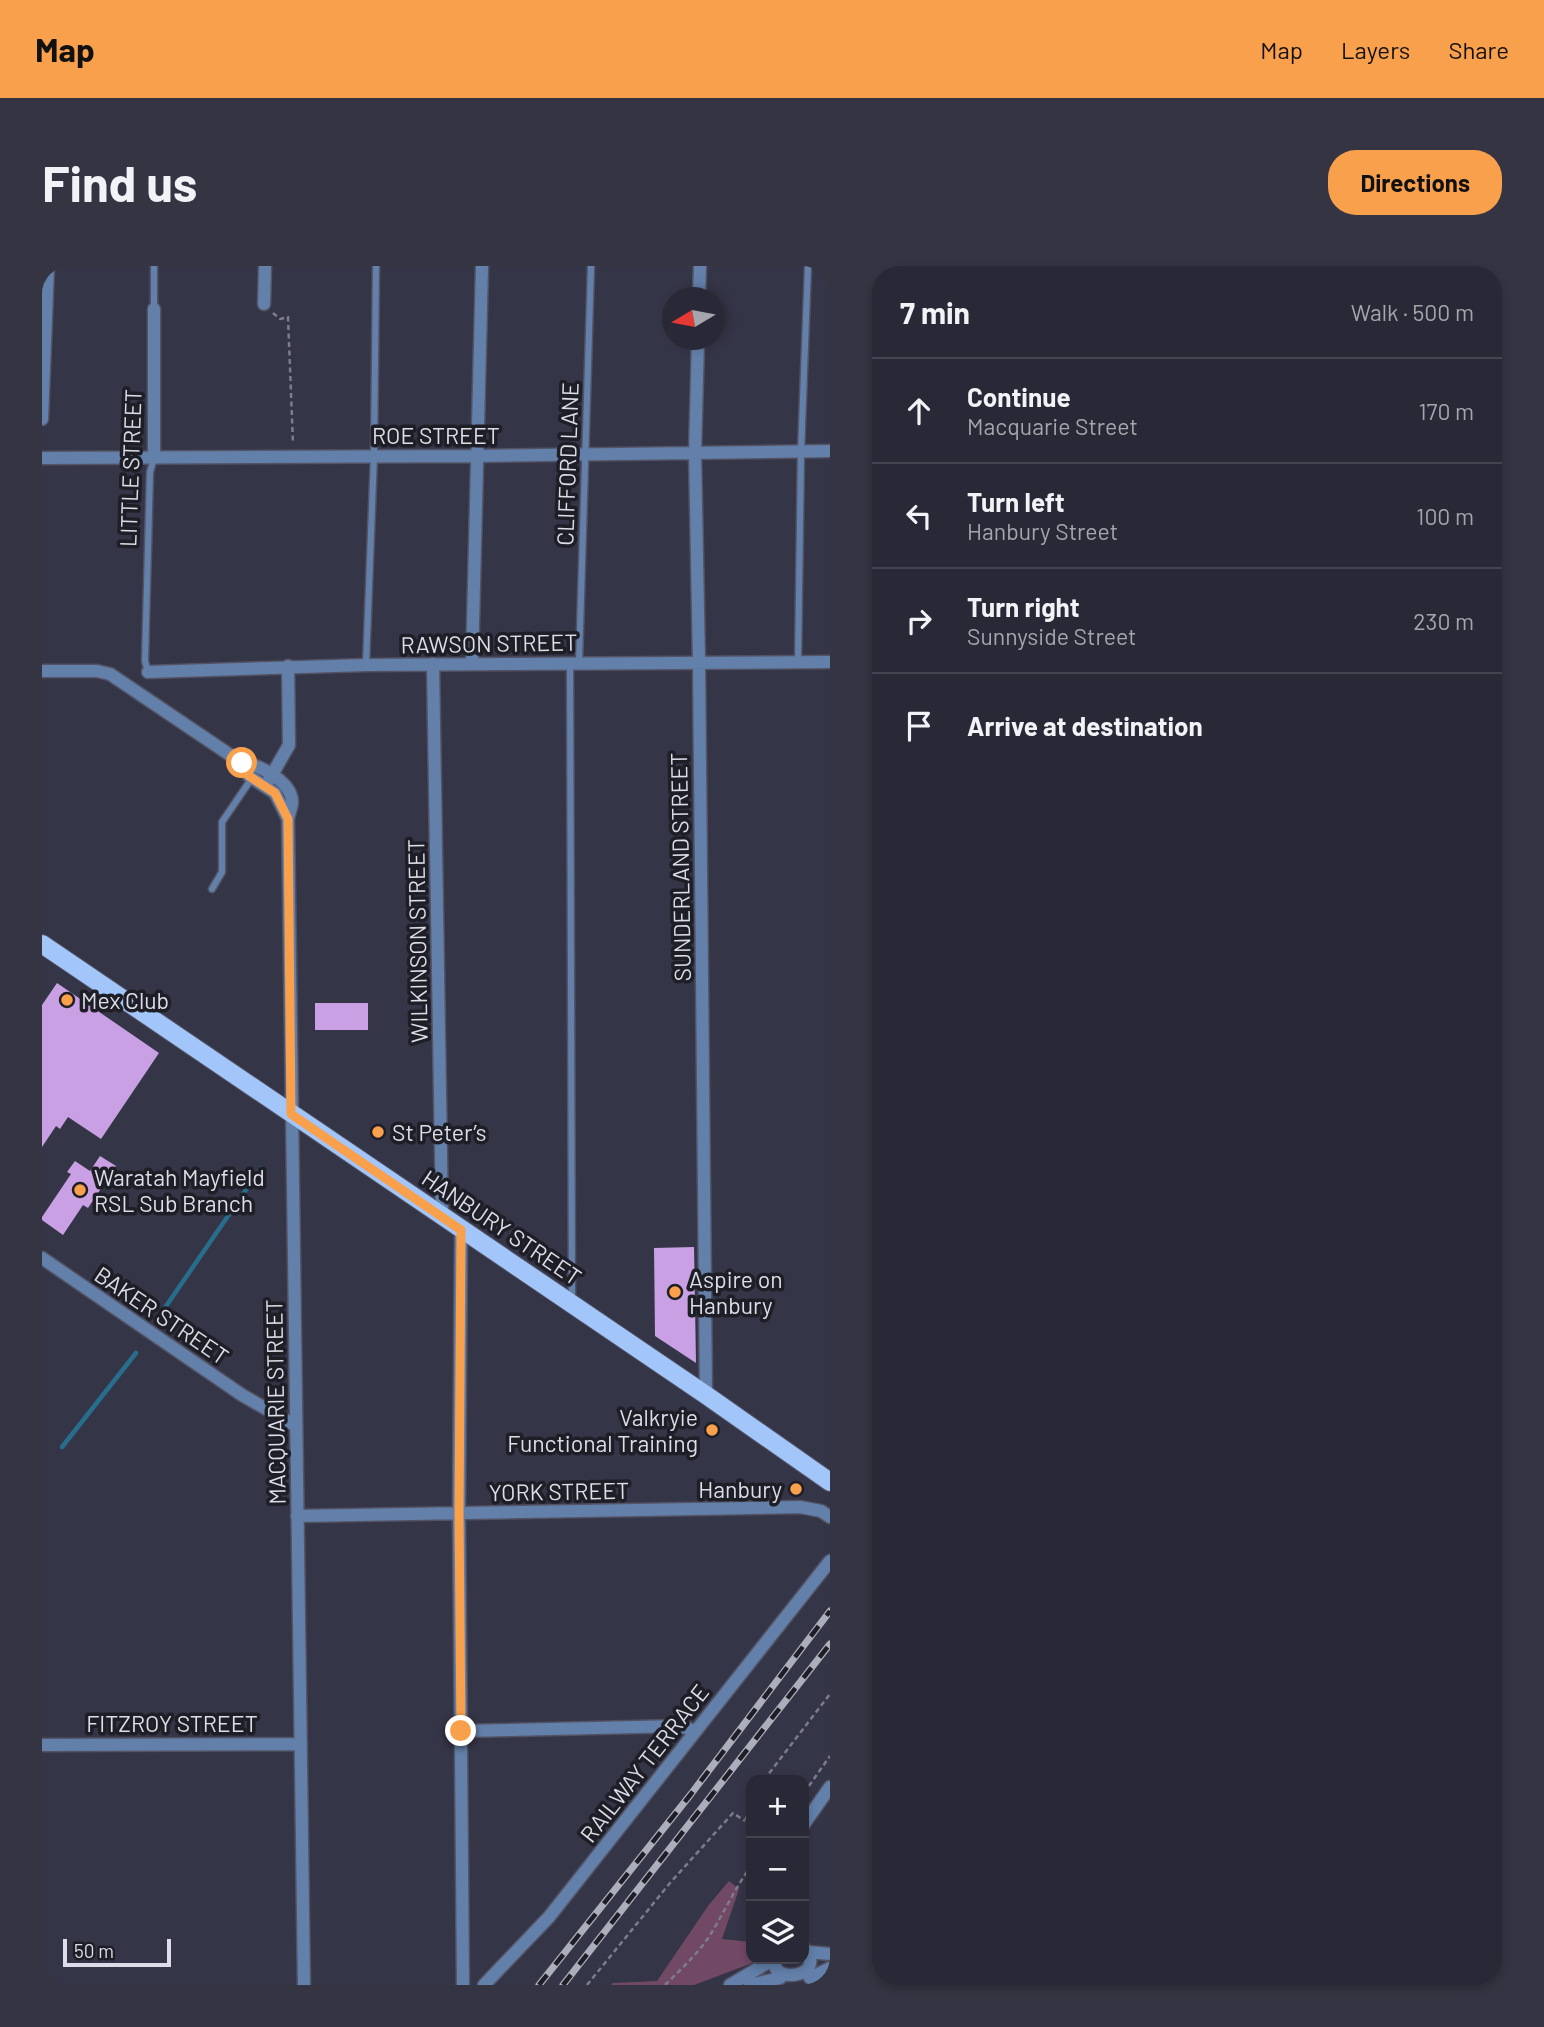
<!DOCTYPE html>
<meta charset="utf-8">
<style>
:root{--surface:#282836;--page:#343442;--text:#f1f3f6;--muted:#a5a6ad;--line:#444451;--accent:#f9a04c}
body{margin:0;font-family:Barlow,sans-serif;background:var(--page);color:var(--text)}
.controls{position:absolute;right:21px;bottom:21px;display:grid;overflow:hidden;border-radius:14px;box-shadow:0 4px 10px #0003}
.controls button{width:63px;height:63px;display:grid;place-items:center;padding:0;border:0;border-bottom:2px solid var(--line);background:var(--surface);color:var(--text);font:35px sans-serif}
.compass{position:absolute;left:620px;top:21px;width:63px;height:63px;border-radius:50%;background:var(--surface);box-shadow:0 4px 10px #0003;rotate:260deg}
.scale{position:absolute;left:21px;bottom:18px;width:108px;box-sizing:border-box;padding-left:7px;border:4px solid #dcdde9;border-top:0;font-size:19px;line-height:24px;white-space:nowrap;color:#dcdde9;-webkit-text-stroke:5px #1e1e26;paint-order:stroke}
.stop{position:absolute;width:21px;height:21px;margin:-16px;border:5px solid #f9a04c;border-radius:50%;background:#fff}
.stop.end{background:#f9a04c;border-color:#fff;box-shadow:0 2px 7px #0008}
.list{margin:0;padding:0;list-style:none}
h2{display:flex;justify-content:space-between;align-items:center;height:91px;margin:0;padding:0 28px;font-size:30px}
h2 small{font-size:23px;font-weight:400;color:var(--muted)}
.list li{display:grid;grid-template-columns:46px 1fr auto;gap:21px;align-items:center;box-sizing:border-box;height:105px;padding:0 28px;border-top:2px solid var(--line)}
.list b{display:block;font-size:26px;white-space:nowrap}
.list p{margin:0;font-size:23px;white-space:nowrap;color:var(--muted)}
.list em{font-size:23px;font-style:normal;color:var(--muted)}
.icon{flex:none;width:38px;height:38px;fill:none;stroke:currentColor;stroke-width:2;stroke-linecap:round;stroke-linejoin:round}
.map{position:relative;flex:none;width:788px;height:1719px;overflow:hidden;border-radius:28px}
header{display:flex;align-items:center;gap:42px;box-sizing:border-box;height:98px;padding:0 35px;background:var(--accent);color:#111}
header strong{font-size:33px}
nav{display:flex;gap:38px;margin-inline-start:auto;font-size:24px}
.intro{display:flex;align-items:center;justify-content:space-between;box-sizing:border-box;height:168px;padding:0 42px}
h1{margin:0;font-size:49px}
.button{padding:18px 32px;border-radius:28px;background:var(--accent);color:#111;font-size:24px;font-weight:700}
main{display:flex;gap:42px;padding:0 42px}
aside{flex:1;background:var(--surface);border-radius:28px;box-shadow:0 4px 10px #0003}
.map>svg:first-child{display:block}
</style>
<header>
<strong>Map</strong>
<nav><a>Map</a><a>Layers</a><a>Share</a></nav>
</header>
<div class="intro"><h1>Find us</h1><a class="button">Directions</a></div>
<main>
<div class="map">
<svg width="788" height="1719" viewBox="0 0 788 1719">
<rect width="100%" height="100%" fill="#353548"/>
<path fill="#724965" d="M 687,1615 L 697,1623 L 680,1673 L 709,1676 L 709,1693 L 721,1693 L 652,1719 L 569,1719 L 571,1717 L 615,1715 L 666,1640 Z"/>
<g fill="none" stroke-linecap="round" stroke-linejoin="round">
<path stroke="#286d8b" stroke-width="4.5" d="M 120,1046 L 219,902
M 20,1181 L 94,1087"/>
</g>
<path fill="#caa0e4" d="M 15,717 L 117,787 L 59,873 L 26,851 L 18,863 L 14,860 L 0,881 L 0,739 Z
M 273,737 L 326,737 L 326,764 L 273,764 Z
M 58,890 L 74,900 L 46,942 L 41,939 L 21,969 L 0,954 L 0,951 L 29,908 L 25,906 L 33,895 L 48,905 Z
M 652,981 L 654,1097 L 613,1070 L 612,982 Z"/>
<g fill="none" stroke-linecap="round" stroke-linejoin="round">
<g stroke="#535365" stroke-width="9">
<path id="lane" d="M 112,0 L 112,43
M 528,397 L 530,1036
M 537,397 L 549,0
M 756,397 L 759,186 L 766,0
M 324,399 L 332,189 L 334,0
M 106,406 L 103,395 L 108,206 L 112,192
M 170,623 L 180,606 L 180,556 L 210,512"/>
</g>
<g stroke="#535365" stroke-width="15">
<path id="street" d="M 657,32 L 658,0
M 222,38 L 223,0
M 112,43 L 112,192
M 656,74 L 653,187 L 657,396 L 664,1129
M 0,153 L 6,0
M 0,192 L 435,190 L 788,185
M 391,398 L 400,951
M 430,398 L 440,0
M 0,405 L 55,405 L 68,408 L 200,497 L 207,510 L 233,527 L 246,553
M 106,406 L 324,399 L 788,396
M 200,497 C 217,498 250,516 250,536 C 250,541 247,547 246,553 L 262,1719
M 227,514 L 247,479 L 246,400
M 419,964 L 417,1248 L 421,1719
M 0,992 L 200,1129 L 254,1160
M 255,1250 L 758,1241 L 779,1245 L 788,1251
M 419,1465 L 638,1460 L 653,1465
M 0,1479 L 259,1478
M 762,1558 L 788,1521
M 766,1686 L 788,1688
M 734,1693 C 724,1719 788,1712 762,1682
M 768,1712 L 788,1702
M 442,1719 L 507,1651 L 788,1295
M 688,1719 L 732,1693
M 708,1719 L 738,1712"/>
</g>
<g stroke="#535365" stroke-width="20">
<path id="primary" d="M 0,678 L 664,1129 L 788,1216"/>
</g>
<path stroke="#7c7c8c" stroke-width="2.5" stroke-dasharray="5 3.5" stroke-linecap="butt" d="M 231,47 L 238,53 L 246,51 L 251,178
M 722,1514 L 788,1428
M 762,1527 L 788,1490
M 709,1541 L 703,1555 L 709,1560
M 545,1719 L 628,1617 L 691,1547 L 703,1555
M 623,1719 C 640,1702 658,1686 670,1666 C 683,1644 694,1621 709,1600"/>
<use href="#lane" stroke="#6280aa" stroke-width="6"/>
<use href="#street" stroke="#6280aa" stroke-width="12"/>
<use href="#primary" stroke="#a2c6fa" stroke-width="18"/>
<g stroke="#adaebc" stroke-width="7">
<path id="rail" d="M 497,1719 L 649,1528 L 788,1345
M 521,1719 L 788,1378"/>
</g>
<use href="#rail" stroke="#1e1e26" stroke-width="4.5" stroke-dasharray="13" stroke-linecap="butt"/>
</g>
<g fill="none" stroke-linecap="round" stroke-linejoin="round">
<path stroke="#f9a04c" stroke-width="9" d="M 200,497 L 207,510 L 233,527 L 246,553 L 249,848 L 419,964 L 417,1248 L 419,1465"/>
</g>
<g fill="#f9a04c" stroke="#1e1e26" stroke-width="2.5">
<circle cx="25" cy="734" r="7"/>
<circle cx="336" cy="866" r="7"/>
<circle cx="38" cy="924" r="7"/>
<circle cx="633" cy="1026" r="7"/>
<circle cx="670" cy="1164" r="7"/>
<circle cx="754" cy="1223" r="7"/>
</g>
<g text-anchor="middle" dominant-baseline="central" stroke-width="7" stroke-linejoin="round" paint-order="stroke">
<g font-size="23" fill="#dcdde9" stroke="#1e1e26">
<text x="394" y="169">ROE STREET</text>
<text transform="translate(525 198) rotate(-88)">CLIFFORD LANE</text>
<text transform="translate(88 202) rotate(-88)">LITTLE STREET</text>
<text transform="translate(447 377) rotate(-1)">RAWSON STREET</text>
<text transform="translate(638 601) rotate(-91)">SUNDERLAND STREET</text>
<text transform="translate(375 675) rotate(-91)">WILKINSON STREET</text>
<text transform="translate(460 961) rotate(34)">HANBURY STREET</text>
<text transform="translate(120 1049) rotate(34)">BAKER STREET</text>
<text transform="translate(233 1136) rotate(-91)">MACQUARIE STREET</text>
<text transform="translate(517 1225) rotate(-1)">YORK STREET</text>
<text x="130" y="1457">FITZROY STREET</text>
<text transform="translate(602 1497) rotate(-52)">RAILWAY TERRACE</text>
</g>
<g font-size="23" fill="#dcdde9" stroke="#1e1e26" text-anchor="start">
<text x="39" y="734">Mex Club</text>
<text x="350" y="866">St Peter’s</text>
<text x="52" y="911">Waratah Mayfield<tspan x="52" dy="26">RSL Sub Branch</tspan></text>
<text x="647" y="1013">Aspire on<tspan x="647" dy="26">Hanbury</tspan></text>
<text x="656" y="1151" text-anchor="end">Valkryie<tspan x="656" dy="26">Functional Training</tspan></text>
<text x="740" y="1223" text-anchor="end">Hanbury</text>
</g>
</g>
</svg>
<div class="controls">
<button>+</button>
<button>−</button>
<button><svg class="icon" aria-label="layers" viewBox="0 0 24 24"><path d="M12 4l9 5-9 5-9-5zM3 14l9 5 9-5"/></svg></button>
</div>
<svg class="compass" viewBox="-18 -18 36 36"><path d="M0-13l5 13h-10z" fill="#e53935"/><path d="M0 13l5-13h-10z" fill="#a5a6ad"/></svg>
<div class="scale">50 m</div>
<div class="stop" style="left:200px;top:497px"></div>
<div class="stop end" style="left:419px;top:1465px"></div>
</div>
<aside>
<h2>7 min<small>Walk · 500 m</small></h2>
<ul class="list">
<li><svg class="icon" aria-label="ahead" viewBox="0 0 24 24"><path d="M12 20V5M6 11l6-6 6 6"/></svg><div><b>Continue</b><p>Macquarie Street</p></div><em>170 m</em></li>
<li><svg class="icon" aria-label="left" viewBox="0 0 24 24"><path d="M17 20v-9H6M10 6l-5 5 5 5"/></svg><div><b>Turn left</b><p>Hanbury Street</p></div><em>100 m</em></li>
<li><svg class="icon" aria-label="right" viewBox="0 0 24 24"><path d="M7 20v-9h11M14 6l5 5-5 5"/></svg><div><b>Turn right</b><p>Sunnyside Street</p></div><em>230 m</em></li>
<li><svg class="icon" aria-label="arrive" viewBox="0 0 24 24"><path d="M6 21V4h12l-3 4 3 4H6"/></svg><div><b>Arrive at destination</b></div></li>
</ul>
</aside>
</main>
